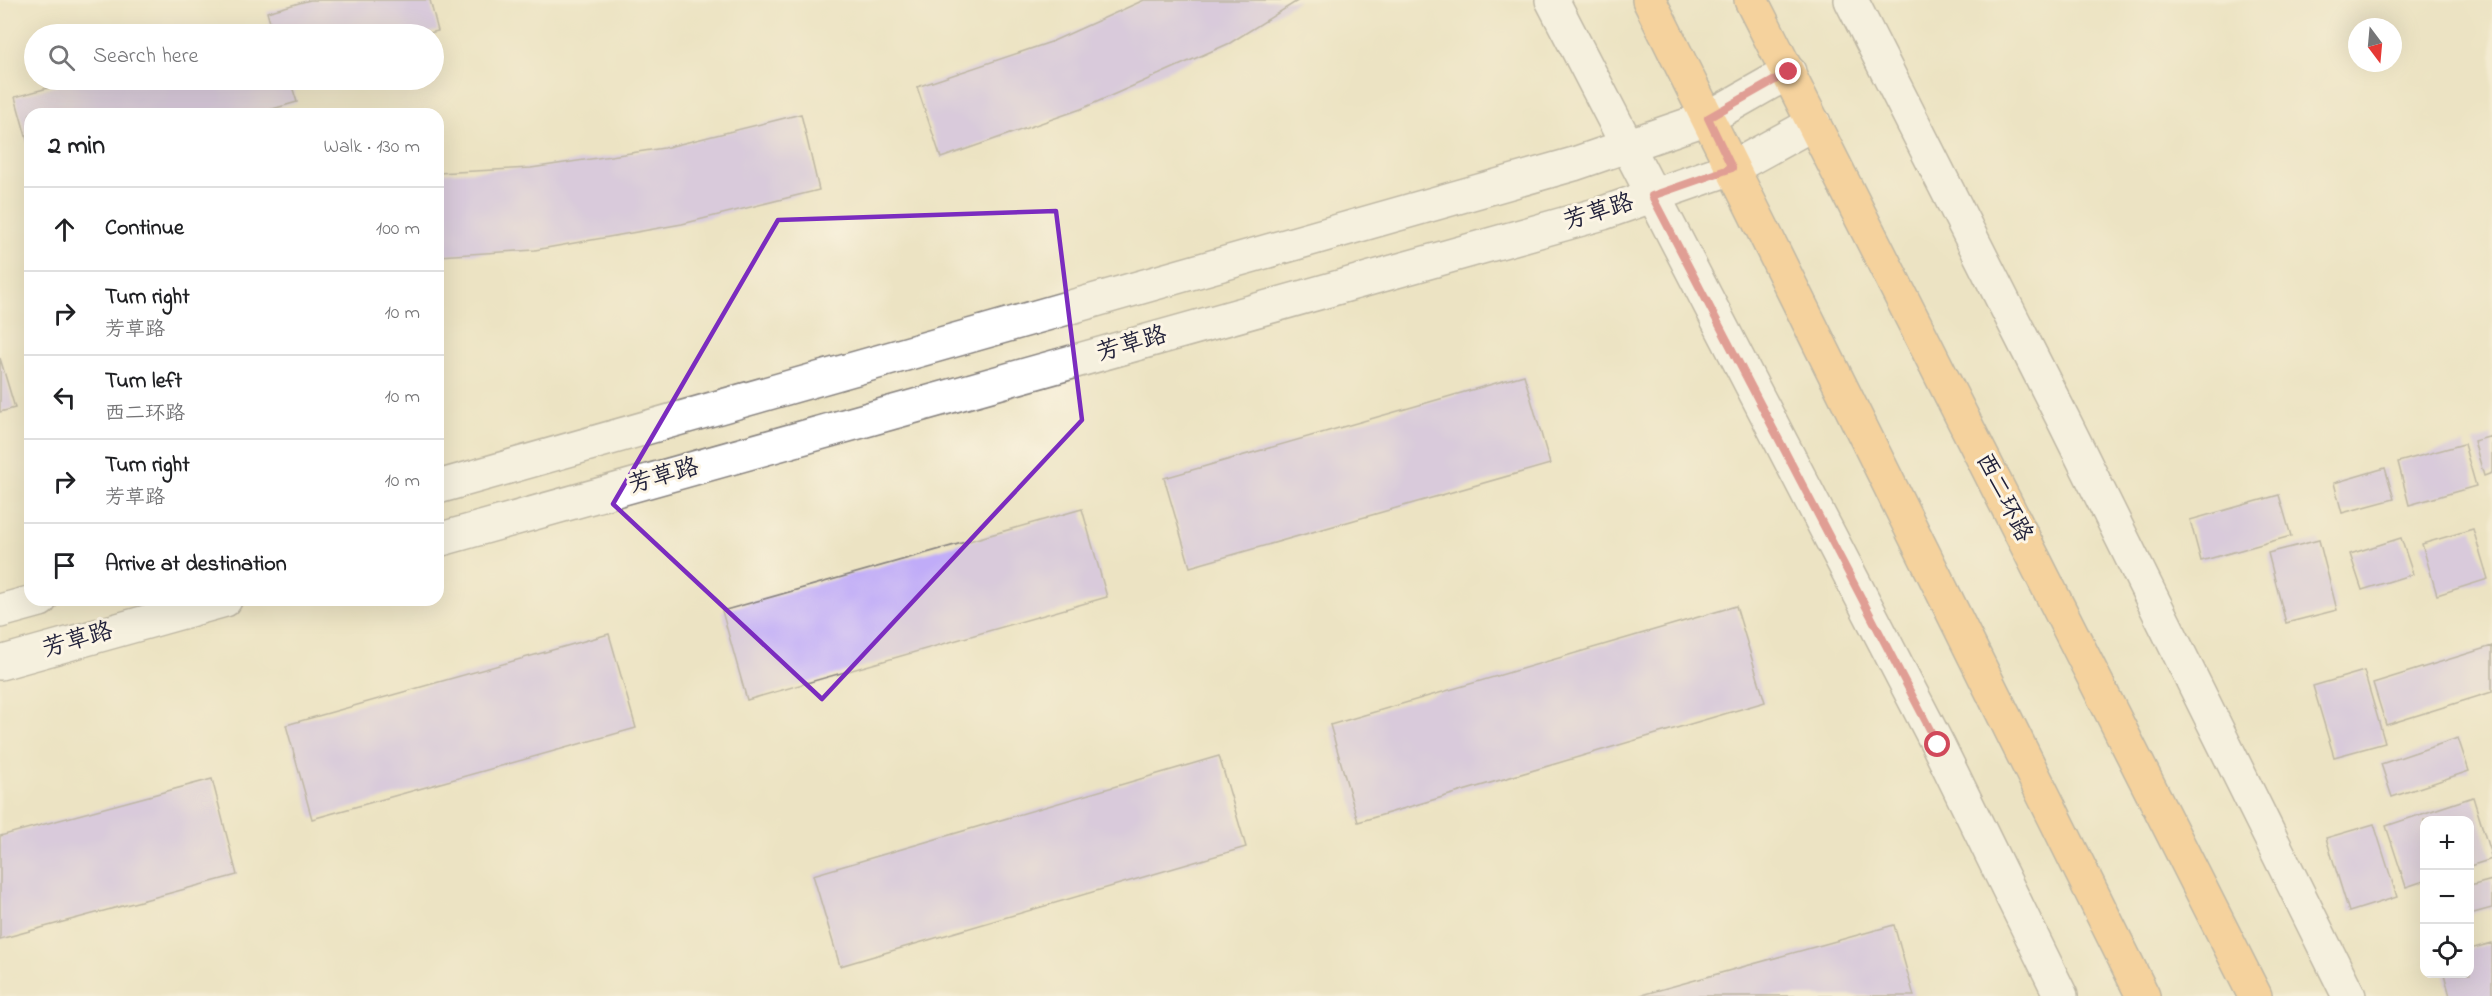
<!DOCTYPE html>
<meta charset="utf-8">
<style>
:root{--surface:#fff;--page:#f6f6f6;--text:#202124;--muted:#757577;--line:#e0e0e0}
body{margin:0;font-family:"Indie Flower","LXGW WenKai TC",sans-serif;background:var(--page);color:var(--text)}
.controls{position:absolute;right:18px;bottom:18px;display:grid;overflow:hidden;border-radius:12px;box-shadow:0 6px 24px #0002}
.controls button{width:54px;height:54px;display:grid;place-items:center;padding:0;border:0;border-bottom:2px solid var(--line);background:var(--surface);color:var(--text);font:30px sans-serif}
.compass{position:absolute;left:2348px;top:18px;width:54px;height:54px;border-radius:50%;background:var(--surface);box-shadow:0 6px 24px #0002;rotate:164deg}
.stop{position:absolute;width:18px;height:18px;margin:-14px;border:4px solid #d1495b;border-radius:50%;background:#fff}
.stop.end{background:#d1495b;border-color:#fff;box-shadow:0 2px 6px #0008}
.list{margin:0;padding:0;list-style:none}
h2{display:flex;justify-content:space-between;align-items:center;height:78px;margin:0;padding:0 24px;font-size:26px}
h2 small{font-size:20px;font-weight:400;color:var(--muted)}
.list li{display:grid;grid-template-columns:39px 1fr auto;gap:18px;align-items:center;box-sizing:border-box;height:84px;padding:0 24px;border-top:2px solid var(--line)}
.list b{display:block;font-size:22px;white-space:nowrap}
.list p{margin:0;font-size:20px;white-space:nowrap;color:var(--muted)}
.list em{font-size:20px;font-style:normal;color:var(--muted)}
.icon{flex:none;width:33px;height:33px;fill:none;stroke:currentColor;stroke-width:2;stroke-linecap:round;stroke-linejoin:round}
.map{position:relative;flex:none;width:2492px;height:996px;overflow:hidden}
.search{position:absolute;background:var(--surface);box-shadow:0 6px 24px #0002;left:24px;top:24px;width:420px;height:66px;display:flex;align-items:center;gap:15px;box-sizing:border-box;padding:0 21px;border-radius:33px;color:var(--muted);font-size:22px}
.panel{position:absolute;background:var(--surface);box-shadow:0 6px 24px #0002;left:24px;top:108px;width:420px;height:498px;border-radius:18px}
.map>svg:first-child{display:block}
</style>
<div class="map">
<svg width="2492" height="996" viewBox="0 0 2492 996">
<rect width="100%" height="100%" fill="#fcf5e5"/>
<filter id="ink" filterUnits="userSpaceOnUse"><feTurbulence type="fractalNoise" baseFrequency=".0167" numOctaves="2"/><feDisplacementMap in="SourceGraphic" scale="12" xChannelSelector="R" yChannelSelector="G"/><feConvolveMatrix kernelMatrix="1 2 1 2 8 2 1 2 1" color-interpolation-filters="sRGB"/></filter>
<filter id="wash" filterUnits="userSpaceOnUse"><feTurbulence type="fractalNoise" baseFrequency=".008" numOctaves="4" result="noise"/><feDisplacementMap in="SourceGraphic" scale="24" xChannelSelector="R" yChannelSelector="G"/><feGaussianBlur stdDeviation="1.35" result="paint"/><feColorMatrix in="noise" values="0 0 0 0 0 0 0 0 0 0 0 0 0 0 0 0 0 1.4 0 .05"/><feComposite in="paint" operator="in"/></filter>
<g filter="url(#wash)">
<rect width="100%" height="100%" fill="#ece3c3"/>
<g id="blocks">
<path fill="#c0acf8" d="M 310,0 L 430,0 L 438,31 L 425,34 L 242,34 L 271,26 L 267,12 Z
M 1144,0 L 1299,0 L 1230,43 L 1081,109 L 941,158 L 917,87 L 1051,42 Z
M 77,80 L 290,80 L 297,102 L 255,114 L 30,114 L 29,147 L 15,97 Z
M 801,114 L 819,190 L 682,224 L 535,250 L 438,256 L 438,173 L 531,168 L 664,148 Z
M 0,358 L 15,408 L 0,412 Z
M 1524,375 L 1550,464 L 1190,567 L 1164,478 Z
M 2492,436 L 2492,473 L 2484,476 L 2474,441 Z
M 2464,444 L 2476,486 L 2409,505 L 2398,462 Z
M 2385,468 L 2394,499 L 2342,513 L 2334,483 Z
M 2279,495 L 2291,536 L 2201,561 L 2190,520 Z
M 1082,509 L 1107,597 L 747,700 L 722,611 Z
M 2473,529 L 2488,579 L 2437,595 L 2422,544 Z
M 2401,538 L 2413,574 L 2362,590 L 2350,554 Z
M 2319,540 L 2337,610 L 2286,623 L 2268,553 Z
M 1736,606 L 1765,702 L 1358,822 L 1330,725 Z
M 609,634 L 636,728 L 312,819 L 286,725 Z
M 2492,646 L 2492,692 L 2386,725 L 2373,683 Z
M 2364,671 L 2385,743 L 2334,757 L 2313,686 Z
M 2458,738 L 2469,771 L 2392,797 L 2381,764 Z
M 1219,756 L 1246,847 L 840,966 L 813,875 Z
M 212,779 L 237,875 L 0,939 L 0,836 Z
M 2473,797 L 2492,859 L 2470,866 L 2470,820 L 2424,820 L 2424,881 L 2406,887 L 2386,826 Z
M 2374,824 L 2397,897 L 2349,912 L 2326,838 Z
M 2492,880 L 2492,908 L 2470,914 L 2470,886 Z
M 1894,925 L 1914,996 L 1641,996 L 1641,995 Z
M 2492,943 L 2492,996 L 2450,996 L 2444,974 L 2470,974 L 2470,949 Z"/>
</g>
</g>
<g filter="url(#ink)">
<use href="#blocks" fill-opacity="0" stroke="#87827f" stroke-width="1.5"/>
<g fill="none" stroke-linecap="round" stroke-linejoin="round">
<g stroke="#87827f" stroke-width="36">
<path id="tertiary" d="M 1552,0 L 1938,745 L 2061,996
M 1851,0 L 2065,423 L 2349,996
M 438,487 L 1574,164 L 1708,118 L 1789,72
M 438,540 L 1603,213 L 1732,168 L 1814,123
M 0,611 L 40,600
M 0,663 L 225,600"/>
</g>
<g stroke="#87827f" stroke-width="36">
<path id="primary" d="M 1649,0 L 2143,996
M 1751,0 L 2255,996"/>
</g>
<use href="#tertiary" stroke="#fff" stroke-width="33"/>
<use href="#primary" stroke="#febc70" stroke-width="33"/>
</g>
</g>
<g fill="none" stroke-linecap="round" stroke-linejoin="round" filter="url(#ink)">
<path stroke="#d1495b" stroke-width="8" d="M 1789,72 L 1708,118 L 1732,168 L 1652,196 L 1938,745"/>
</g>
<path d="M0 0H2492V996H0ZM 1056,211 L 1082,420 L 822,699 L 613,504 L 778,220 Z" fill="#ece3c3" fill-opacity=".55" fill-rule="evenodd"/>
<path fill="none" stroke="#7b2cbf" stroke-width="4.5" stroke-linejoin="round" d="M 1056,211 L 1082,420 L 822,699 L 613,504 L 778,220 Z"/>
<g text-anchor="middle" dominant-baseline="central" stroke-width="6" stroke-linejoin="round" paint-order="stroke">
<g font-size="24" fill="#22223b" stroke="#fcf5e5">
<text transform="translate(1599 213) rotate(-17)">芳草路</text>
<text transform="translate(1132 345) rotate(-16)">芳草路</text>
<text transform="translate(664 477) rotate(-16)">芳草路</text>
<text transform="translate(2003 498) rotate(63)">西二环路</text>
<text transform="translate(78 641) rotate(-16)">芳草路</text>
</g>
</g>
</svg>
<div class="controls">
<button>+</button>
<button>−</button>
<button><svg class="icon" aria-label="locate" viewBox="0 0 24 24"><circle cx="12" cy="12" r="6"/><path d="M12 2v4M12 18v4M2 12h4M18 12h4"/></svg></button>
</div>
<svg class="compass" viewBox="-18 -18 36 36"><path d="M0-13l5 13h-10z" fill="#e53935"/><path d="M0 13l5-13h-10z" fill="#757577"/></svg>
<div class="stop" style="left:1938px;top:745px"></div>
<div class="stop end" style="left:1789px;top:72px"></div>
<div class="search"><svg class="icon" aria-label="search" viewBox="0 0 24 24"><circle cx="10" cy="10" r="6"/><path d="M15 15l6 6"/></svg>Search here</div>
<section class="panel">
<h2>2 min<small>Walk · 130 m</small></h2>
<ul class="list">
<li><svg class="icon" aria-label="ahead" viewBox="0 0 24 24"><path d="M12 20V5M6 11l6-6 6 6"/></svg><div><b>Continue</b></div><em>100 m</em></li>
<li><svg class="icon" aria-label="right" viewBox="0 0 24 24"><path d="M7 20v-9h11M14 6l5 5-5 5"/></svg><div><b>Turn right</b><p>芳草路</p></div><em>10 m</em></li>
<li><svg class="icon" aria-label="left" viewBox="0 0 24 24"><path d="M17 20v-9H6M10 6l-5 5 5 5"/></svg><div><b>Turn left</b><p>西二环路</p></div><em>10 m</em></li>
<li><svg class="icon" aria-label="right" viewBox="0 0 24 24"><path d="M7 20v-9h11M14 6l5 5-5 5"/></svg><div><b>Turn right</b><p>芳草路</p></div><em>10 m</em></li>
<li><svg class="icon" aria-label="arrive" viewBox="0 0 24 24"><path d="M6 21V4h12l-3 4 3 4H6"/></svg><div><b>Arrive at destination</b></div></li>
</ul>
</section>
</div>
